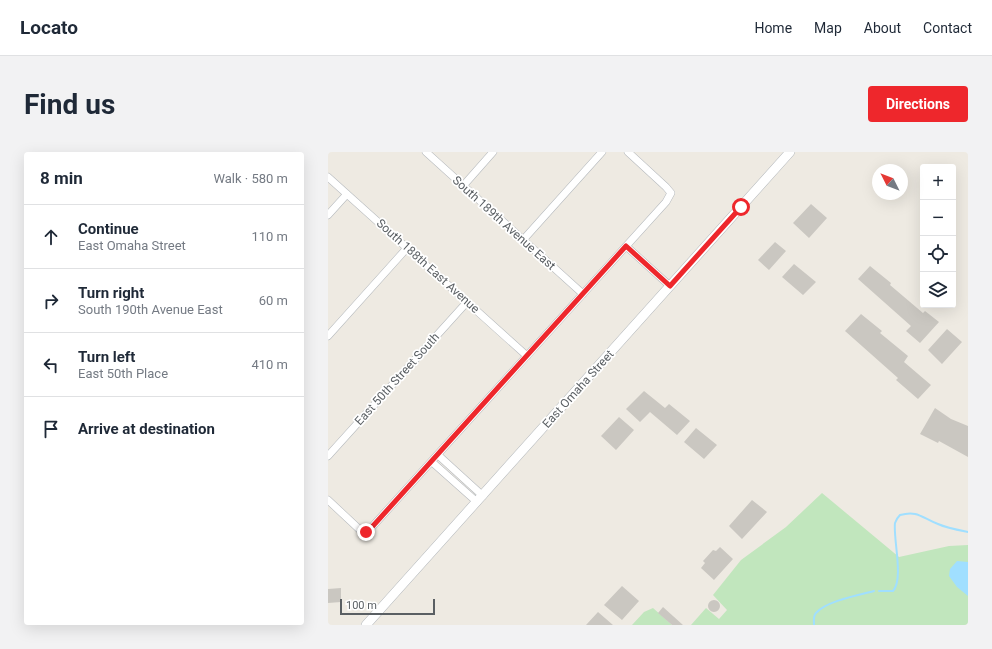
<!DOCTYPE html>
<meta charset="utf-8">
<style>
:root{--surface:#fff;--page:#f2f2f3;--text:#1f2937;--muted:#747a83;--line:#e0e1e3;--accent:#ee272c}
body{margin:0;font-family:Roboto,sans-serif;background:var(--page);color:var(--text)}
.controls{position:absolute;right:12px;top:12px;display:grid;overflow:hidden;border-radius:4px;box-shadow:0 4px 16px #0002}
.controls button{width:36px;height:36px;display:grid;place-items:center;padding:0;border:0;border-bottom:1px solid var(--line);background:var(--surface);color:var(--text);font:20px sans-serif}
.compass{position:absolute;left:544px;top:12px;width:36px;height:36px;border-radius:50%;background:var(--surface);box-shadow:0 4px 16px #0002;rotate:312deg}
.scale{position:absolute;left:12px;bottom:10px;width:95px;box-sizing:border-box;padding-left:4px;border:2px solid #5a5f63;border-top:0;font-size:11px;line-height:14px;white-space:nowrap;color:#5a5f63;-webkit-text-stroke:3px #fff;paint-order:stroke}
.stop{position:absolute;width:12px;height:12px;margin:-9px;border:3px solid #ee272c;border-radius:50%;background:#fff}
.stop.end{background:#ee272c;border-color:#fff;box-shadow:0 1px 4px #0008}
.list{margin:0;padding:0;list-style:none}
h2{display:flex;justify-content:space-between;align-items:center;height:52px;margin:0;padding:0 16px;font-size:17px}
h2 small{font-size:13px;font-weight:400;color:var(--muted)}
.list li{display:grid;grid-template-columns:26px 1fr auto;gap:12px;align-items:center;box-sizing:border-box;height:64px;padding:0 16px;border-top:1px solid var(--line)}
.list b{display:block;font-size:15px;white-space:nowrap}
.list p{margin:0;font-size:13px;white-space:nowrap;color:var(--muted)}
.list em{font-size:13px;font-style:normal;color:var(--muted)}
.icon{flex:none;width:22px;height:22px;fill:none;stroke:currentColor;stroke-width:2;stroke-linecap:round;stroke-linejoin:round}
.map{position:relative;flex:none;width:640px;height:473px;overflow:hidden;border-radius:4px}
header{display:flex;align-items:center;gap:24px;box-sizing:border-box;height:56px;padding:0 20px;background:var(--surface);border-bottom:1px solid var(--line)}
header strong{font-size:19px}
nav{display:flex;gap:22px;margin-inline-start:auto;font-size:14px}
.intro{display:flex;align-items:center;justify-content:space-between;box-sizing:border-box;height:96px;padding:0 24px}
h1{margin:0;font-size:28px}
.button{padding:10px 18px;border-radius:4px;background:var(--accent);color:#fff;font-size:14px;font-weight:700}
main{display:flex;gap:24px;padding:0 24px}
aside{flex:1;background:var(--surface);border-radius:4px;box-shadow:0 4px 16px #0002}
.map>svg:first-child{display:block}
</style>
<header>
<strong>Locato</strong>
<nav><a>Home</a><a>Map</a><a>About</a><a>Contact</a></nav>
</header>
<div class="intro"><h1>Find us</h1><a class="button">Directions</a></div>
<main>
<aside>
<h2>8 min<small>Walk · 580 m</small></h2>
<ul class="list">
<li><svg class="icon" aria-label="ahead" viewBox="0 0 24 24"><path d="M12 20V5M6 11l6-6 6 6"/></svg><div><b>Continue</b><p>East Omaha Street</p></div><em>110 m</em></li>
<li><svg class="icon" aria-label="right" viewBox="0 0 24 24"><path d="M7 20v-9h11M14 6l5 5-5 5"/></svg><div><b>Turn right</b><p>South 190th Avenue East</p></div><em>60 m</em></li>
<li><svg class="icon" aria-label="left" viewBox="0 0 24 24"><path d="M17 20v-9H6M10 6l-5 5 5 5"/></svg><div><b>Turn left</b><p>East 50th Place</p></div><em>410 m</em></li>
<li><svg class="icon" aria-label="arrive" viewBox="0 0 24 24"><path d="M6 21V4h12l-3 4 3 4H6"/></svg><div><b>Arrive at destination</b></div></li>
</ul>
</aside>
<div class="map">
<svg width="640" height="473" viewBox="0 0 640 473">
<rect width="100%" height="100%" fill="#eeeae2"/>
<path fill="#c1e6bd" d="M 494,341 L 571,405 L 621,394 L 640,393 L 640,473 L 363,473 L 378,456 L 391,467 L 399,458 L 385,443 L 413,408 L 458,375 Z
M 325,456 L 344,473 L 304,473 L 316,460 Z"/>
<path fill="#a0dfff" d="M 629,409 L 640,410 L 640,444 L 629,435 L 621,424 L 622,417 Z"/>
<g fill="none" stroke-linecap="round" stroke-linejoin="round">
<path stroke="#a0dfff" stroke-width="2" d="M 551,439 L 565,439 C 576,427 565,387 567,371 C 568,368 570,365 572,363 C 590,358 594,366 610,372 C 619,376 630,378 640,380
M 486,473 C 486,468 485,464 488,461 C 498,449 531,443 546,439"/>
</g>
<path fill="#cac7c1" d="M 483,52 L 499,66 L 481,86 L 465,71 Z
M 447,90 L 458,99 L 441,118 L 430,108 Z
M 466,112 L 488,130 L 475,143 L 454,125 Z
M 542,114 L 563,131 L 562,133 L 595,161 L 597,159 L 611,170 L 592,191 L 578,179 L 583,174 L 530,127 Z
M 533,162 L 554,179 L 552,181 L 580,204 L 576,210 L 603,233 L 590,247 L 568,228 L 570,226 L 517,179 Z
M 619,177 L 634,190 L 614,212 L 600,198 Z
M 316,239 L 337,256 L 341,252 L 362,269 L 349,283 L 322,260 L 312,270 L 298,257 Z
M 607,256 L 623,267 L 640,274 L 640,305 L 611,289 L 610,291 L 592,282 Z
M 291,265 L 306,278 L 288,298 L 273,284 Z
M 368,276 L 389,293 L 376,307 L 356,290 Z
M 424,348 L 439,360 L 414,387 L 401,374 Z
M 392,395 L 405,407 L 386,428 L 373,416 L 377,411 L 375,409 L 385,398 L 388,399 Z
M 294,434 L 311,449 L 294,468 L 276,453 Z
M 13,436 L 13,450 L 0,451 L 0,437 Z
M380 454a6 6 0 1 1 12 0a6 6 0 1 1-12 0Z
M 335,455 L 355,473 L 344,473 L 330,461 Z
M 270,460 L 285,473 L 258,473 Z"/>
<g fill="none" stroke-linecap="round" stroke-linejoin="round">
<g stroke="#b5b9bd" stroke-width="8">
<path id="minor" d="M 98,0 L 255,142
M 0,25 L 199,204
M 135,34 L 165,0
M 0,63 L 19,42
M 195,88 L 274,0
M 298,94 L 342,134
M 0,184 L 79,96
M 110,303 L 155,344
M 0,304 L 139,150
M 104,310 L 149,350
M 0,348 L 31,377 L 38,380 L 44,375 L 338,50 L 343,41 L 338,35 L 300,0"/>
</g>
<g stroke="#b5b9bd" stroke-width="10">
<path id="tertiary" d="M 38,473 L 462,0"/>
</g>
<use href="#minor" stroke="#fff" stroke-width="7"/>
<use href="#tertiary" stroke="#fff" stroke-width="9"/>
</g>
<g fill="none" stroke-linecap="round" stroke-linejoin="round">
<path stroke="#ee272c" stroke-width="5" d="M 38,380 L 44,375 L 298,94 L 342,134 L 413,55"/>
</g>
<g text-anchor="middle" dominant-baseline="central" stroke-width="3.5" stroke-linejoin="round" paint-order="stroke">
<g font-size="12" fill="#5a5f63" stroke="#fff">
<text transform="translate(176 71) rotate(42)">South 189th Avenue East</text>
<text transform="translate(100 114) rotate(42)">South 188th East Avenue</text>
<text transform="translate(69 227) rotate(-48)">East 50th Street South</text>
<text transform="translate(250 237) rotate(-48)">East Omaha Street</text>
</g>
</g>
</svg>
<div class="controls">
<button>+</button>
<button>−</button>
<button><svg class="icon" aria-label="locate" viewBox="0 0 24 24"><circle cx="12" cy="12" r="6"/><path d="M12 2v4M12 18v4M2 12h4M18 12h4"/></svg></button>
<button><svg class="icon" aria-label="layers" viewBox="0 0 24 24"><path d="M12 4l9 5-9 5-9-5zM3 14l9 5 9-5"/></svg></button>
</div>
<svg class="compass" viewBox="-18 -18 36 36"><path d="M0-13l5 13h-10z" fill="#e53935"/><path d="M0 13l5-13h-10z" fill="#747a83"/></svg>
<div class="scale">100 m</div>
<div class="stop" style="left:413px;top:55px"></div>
<div class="stop end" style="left:38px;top:380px"></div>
</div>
</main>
